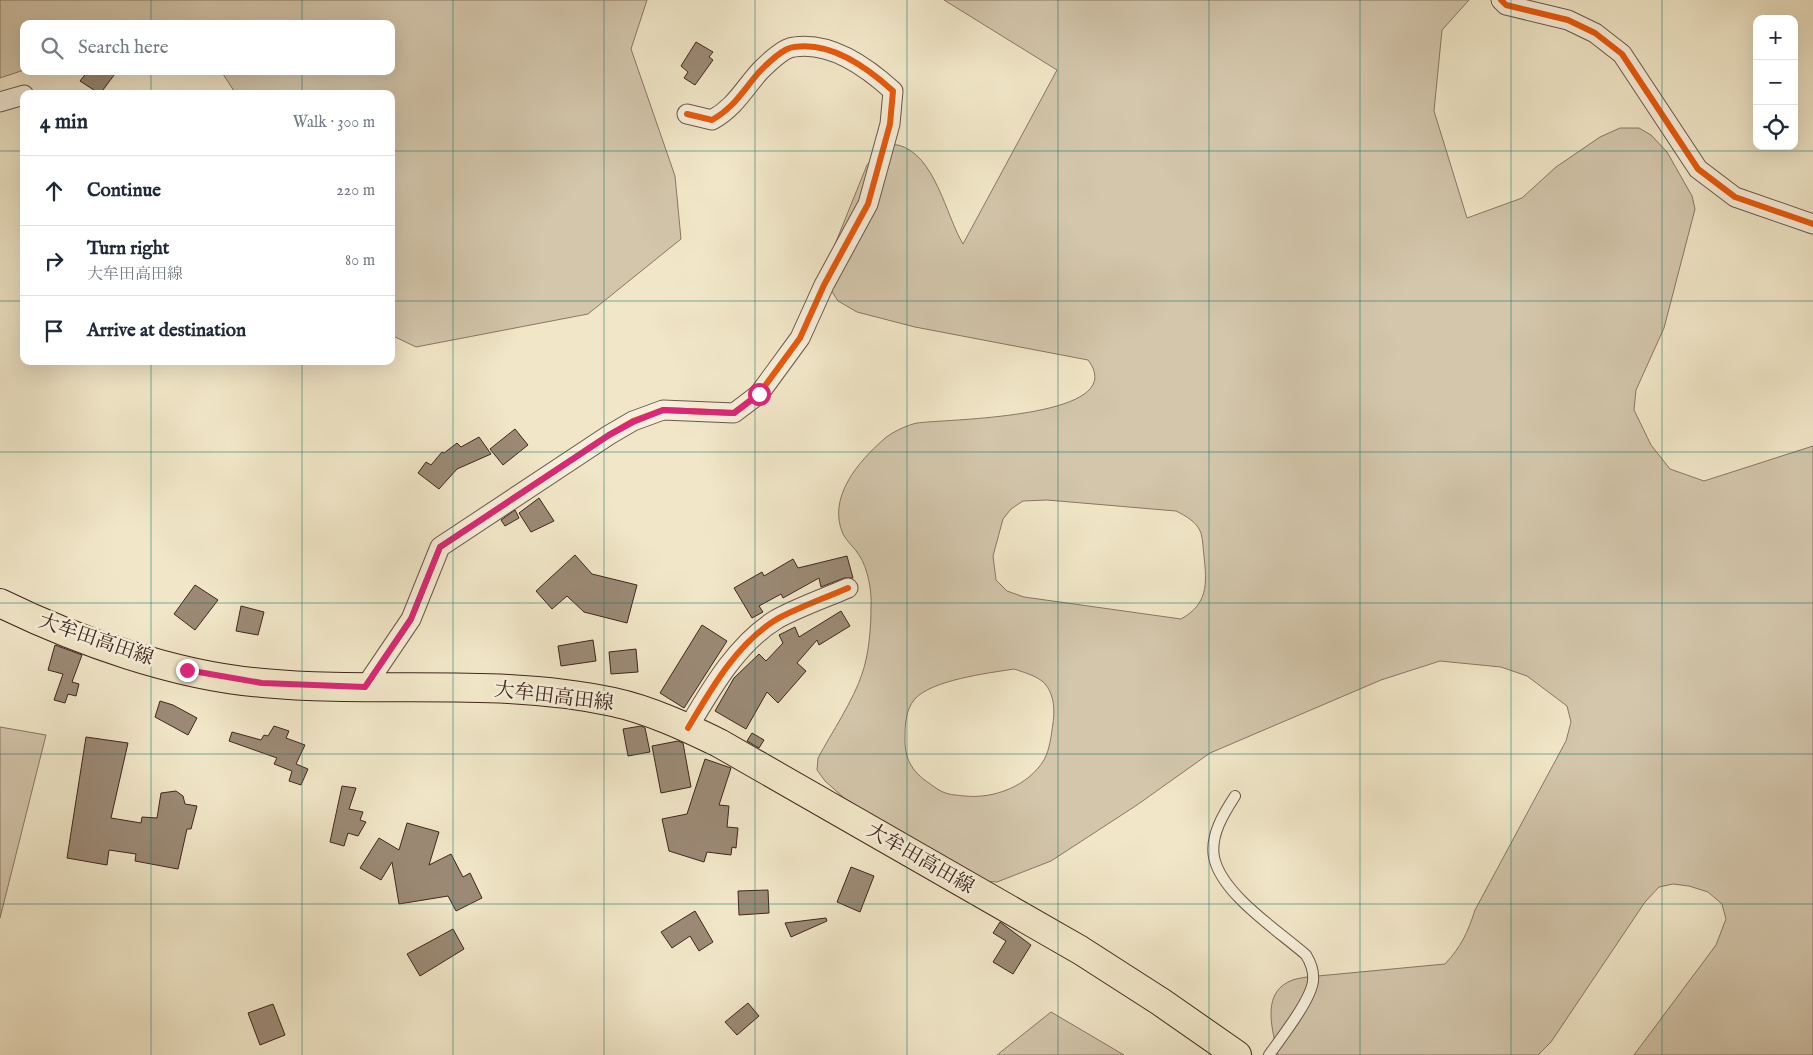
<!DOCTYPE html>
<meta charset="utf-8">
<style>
:root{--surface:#fff;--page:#f6f6f7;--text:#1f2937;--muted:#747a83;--line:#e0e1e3}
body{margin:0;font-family:"IM FELL English","Noto Serif JP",serif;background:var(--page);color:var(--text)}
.controls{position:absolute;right:15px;top:15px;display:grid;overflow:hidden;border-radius:10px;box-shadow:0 5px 20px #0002}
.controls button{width:45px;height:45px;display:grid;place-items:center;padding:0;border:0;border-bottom:1px solid var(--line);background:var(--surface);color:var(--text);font:25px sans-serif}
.stop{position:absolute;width:15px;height:15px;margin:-11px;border:4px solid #db2777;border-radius:50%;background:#fff}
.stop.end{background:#db2777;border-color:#fff;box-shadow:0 1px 5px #0008}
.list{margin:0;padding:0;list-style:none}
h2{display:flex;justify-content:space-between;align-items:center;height:65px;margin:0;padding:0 20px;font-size:21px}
h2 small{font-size:16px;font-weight:400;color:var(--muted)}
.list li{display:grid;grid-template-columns:32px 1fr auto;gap:15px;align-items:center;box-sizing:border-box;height:70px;padding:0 20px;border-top:1px solid var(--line)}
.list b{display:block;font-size:19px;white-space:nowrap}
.list p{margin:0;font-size:16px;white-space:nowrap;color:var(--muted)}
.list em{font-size:16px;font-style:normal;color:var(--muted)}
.icon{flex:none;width:28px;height:28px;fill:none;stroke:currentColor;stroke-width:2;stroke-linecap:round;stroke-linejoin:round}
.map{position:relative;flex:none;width:1813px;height:1055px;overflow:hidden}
.search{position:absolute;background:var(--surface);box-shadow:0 5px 20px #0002;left:20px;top:20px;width:375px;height:55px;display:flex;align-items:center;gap:12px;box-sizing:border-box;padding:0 18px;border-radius:10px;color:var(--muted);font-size:19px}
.panel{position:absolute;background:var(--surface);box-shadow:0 5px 20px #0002;left:20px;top:90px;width:375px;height:275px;border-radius:10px}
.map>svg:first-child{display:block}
</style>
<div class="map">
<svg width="1813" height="1055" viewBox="0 0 1813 1055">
<rect width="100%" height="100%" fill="#f1e7c8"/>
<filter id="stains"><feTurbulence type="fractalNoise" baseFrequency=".004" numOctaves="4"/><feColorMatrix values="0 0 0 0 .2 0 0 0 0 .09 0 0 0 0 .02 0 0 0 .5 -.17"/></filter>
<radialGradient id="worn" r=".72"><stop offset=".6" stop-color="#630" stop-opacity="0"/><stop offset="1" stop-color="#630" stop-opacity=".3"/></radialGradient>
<path fill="#d3c6ab" stroke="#8a7664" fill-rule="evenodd" d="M 0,0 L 647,0 L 631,49 L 675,176 L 681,239 L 588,314 L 416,347 L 391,335 L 391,94 L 236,94 L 221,71 L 391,71 L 391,24 L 24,24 L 24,70 L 0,78 Z
M 944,0 L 1469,0 L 1442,30 L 1434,111 L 1467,218 L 1522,198 L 1556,167 L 1600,137 L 1620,128 L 1639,128 L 1651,135 L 1667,152 L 1692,196 L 1695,209 L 1664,328 L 1636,390 L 1634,410 L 1651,445 L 1670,469 L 1704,481 L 1813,446 L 1813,1055 L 1634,1055 L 1716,945 L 1726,919 L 1722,904 L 1708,892 L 1689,886 L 1673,884 L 1659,887 L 1645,902 L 1551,1042 L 1538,1055 L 1278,1055 C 1273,1032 1261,996 1288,982 C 1293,979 1301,978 1307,977 L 1445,964 C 1461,947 1468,932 1475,910 L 1566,741 L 1571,722 L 1567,706 L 1527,676 L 1501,667 L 1440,661 L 1381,680 L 1210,753 L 1137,805 L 1051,861 L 997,882 L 982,881 L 955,867 L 844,798 L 825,781 L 817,770 L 818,758 C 831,734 854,699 862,674 C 869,654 871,628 871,606 C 872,592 868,568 859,555 C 855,548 847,542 843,534 C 827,498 858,462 883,440 C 890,433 907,425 917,423 C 944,419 1133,419 1088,360 L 915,327 L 857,312 L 838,301 L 831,290 L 825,269 L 867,165 L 882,147 C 887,146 893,144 898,145 C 935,154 946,216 963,244 L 1057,70 ZM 1047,500 L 1176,511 C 1186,516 1197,522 1201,533 C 1203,540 1203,549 1204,556 C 1207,584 1208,604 1181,619 L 1024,597 L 1007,591 L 996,580 L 993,556 L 1003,519 L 1011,509 L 1023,501 ZM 1014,669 C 1023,672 1034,675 1042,681 C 1054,691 1055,709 1053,723 C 1051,736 1050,749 1044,760 C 1028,786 994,799 965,796 C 956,795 947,795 939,790 C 916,775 904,765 905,736 C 905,724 906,710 914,700 C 930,680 989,673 1014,669 Z
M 0,727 L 46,735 L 0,918 Z
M 1051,1012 L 1124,1055 L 997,1055 Z"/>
<path fill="#9c8a76" stroke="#40261d" d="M 696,42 L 713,52 L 709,57 L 713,60 L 695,85 L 684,78 L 688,72 L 681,66 Z
M 88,71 L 117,71 L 100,94 L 80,81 Z
M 515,429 L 528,445 L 503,465 L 490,449 Z
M 479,437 L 491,454 L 457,469 L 439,489 L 418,473 L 426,462 L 431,465 L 442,452 L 444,453 L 457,443 L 461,447 Z
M 539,498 L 554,521 L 531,532 L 519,513 Z
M 515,510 L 519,518 L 505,526 L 501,520 Z
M 575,555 L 592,574 L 637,585 L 627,623 L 584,612 L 567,596 L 552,609 L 536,591 Z
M 847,556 L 853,578 L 844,578 L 821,587 L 819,578 L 783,598 L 781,594 L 759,606 L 763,612 L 752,618 L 734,588 L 762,572 L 764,576 L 793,559 L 798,568 Z
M 195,585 L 218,600 L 195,630 L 174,614 Z
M 241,606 L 264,612 L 258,635 L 236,631 Z
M 841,611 L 850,626 L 819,645 L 817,640 L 797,663 L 806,671 L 778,703 L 767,692 L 746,729 L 715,711 L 734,678 L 759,654 L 766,661 L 783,643 L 779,635 L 795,627 L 799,637 Z
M 702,625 L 727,641 L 684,708 L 660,693 Z
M 593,640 L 596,661 L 561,666 L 558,646 Z
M 55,645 L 82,655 L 72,682 L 79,684 L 76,696 L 68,694 L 65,703 L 54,700 L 63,674 L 48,670 Z
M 636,649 L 638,672 L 611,674 L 609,652 Z
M 160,701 L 173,705 L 197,718 L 188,735 L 155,717 Z
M 274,726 L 289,731 L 286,738 L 305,745 L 296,764 L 308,769 L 301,785 L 289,781 L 292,771 L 274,764 L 277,758 L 229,741 L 232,732 L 261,740 L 264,735 L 268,736 Z
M 641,726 L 645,728 L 650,752 L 628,756 L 623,729 Z
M 752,733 L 764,740 L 759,748 L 747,741 Z
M 86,737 L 128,743 L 111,818 L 141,823 L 142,817 L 157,818 L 161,793 L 176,791 L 183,796 L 185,804 L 197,806 L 191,829 L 187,829 L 178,869 L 135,861 L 136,854 L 109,850 L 107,865 L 67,858 Z
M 678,741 L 683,743 L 691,787 L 661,793 L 652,746 Z
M 705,759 L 731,768 L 719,805 L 729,806 L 727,827 L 738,828 L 736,848 L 732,847 L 731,855 L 707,852 L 704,862 L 669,851 L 662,819 L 687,814 Z
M 342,786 L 356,788 L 349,809 L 363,812 L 360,820 L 366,822 L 358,836 L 348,833 L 344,846 L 330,842 Z
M 407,823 L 439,832 L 429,865 L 451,854 L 463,877 L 470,873 L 482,898 L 456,911 L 448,896 L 399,904 L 392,862 L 381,880 L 360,868 L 379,838 L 399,850 Z
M 851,867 L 874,876 L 860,912 L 837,902 Z
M 768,890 L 769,913 L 739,915 L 738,891 Z
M 695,911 L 713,942 L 699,951 L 690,936 L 672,948 L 661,932 Z
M 826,918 L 827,921 L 791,937 L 785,923 Z
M 1000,922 L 1031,945 L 1013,974 L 993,962 L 1006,941 L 993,933 Z
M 453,929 L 464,949 L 420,976 L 407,954 Z
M 748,1003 L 759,1016 L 737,1035 L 725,1022 Z
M 273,1004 L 285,1035 L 260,1045 L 248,1013 Z"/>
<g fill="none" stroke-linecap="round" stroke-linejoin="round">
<g stroke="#6c5648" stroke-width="12">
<path id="service" d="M 1235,796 C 1224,813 1210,835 1214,857 C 1221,894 1279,931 1306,955 C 1311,963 1314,971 1313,981 C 1311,1000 1281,1038 1269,1055"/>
</g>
<g stroke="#6c5648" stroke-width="21">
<path id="minor" d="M 1501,0 L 1506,5 L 1568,20 L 1595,33 L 1622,54 L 1698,169 L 1735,197 L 1813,224
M 0,102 L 24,95
M 365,687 L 411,619 L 440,547 L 609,435 L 633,421 L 663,410 L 734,413 L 759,394 L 800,338 L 824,285 L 868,204 L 890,124 L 893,91 C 868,68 831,41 794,47 C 783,48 768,63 760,71 C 743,90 735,107 712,120 L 687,114
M 688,728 C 711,689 737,643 777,619 C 799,607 825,598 848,588"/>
</g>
<g stroke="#40261d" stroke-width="30">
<path id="primary" d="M 0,603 C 78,641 175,676 263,683 C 379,694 498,677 613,702 C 650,710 686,727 719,743 L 1080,950 L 1161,1002 L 1237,1055"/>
</g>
<use href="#service" stroke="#f6efdb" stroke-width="10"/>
<use href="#minor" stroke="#f6efdb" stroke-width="19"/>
<use href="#primary" stroke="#f1e7c8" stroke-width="28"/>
<g stroke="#f6efdb" stroke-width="9">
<path id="cycleway" d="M 1501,0 L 1506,5 L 1568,20 L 1595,33 L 1622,54 L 1698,169 L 1735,197 L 1813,224
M 365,687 L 411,619 L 440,547 L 609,435 L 633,421 L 663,410 L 734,413 L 759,394 L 800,338 L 824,285 L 868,204 L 890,124 L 893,91 C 868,68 831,41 794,47 C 783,48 768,63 760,71 C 743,90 735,107 712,120 L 687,114
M 688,728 C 711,689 737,643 777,619 C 799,607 825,598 848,588"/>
</g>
<use href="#cycleway" stroke="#e8590c" stroke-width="6"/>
</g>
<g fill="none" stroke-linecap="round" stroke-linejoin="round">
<path stroke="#db2777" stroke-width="6" d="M 187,670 L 262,683 L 365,687 L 411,619 L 440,547 L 609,435 L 633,422 L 663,410 L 734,413 L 759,394"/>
</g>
<path fill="none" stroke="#0f766e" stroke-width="1" stroke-opacity="0.55" d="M 151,0 L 151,24M 302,0 L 302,24M 453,0 L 453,1055M 604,0 L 604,1055M 755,0 L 755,1055M 907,0 L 907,1055M 1058,0 L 1058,1055M 1209,0 L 1209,1055M 1360,0 L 1360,1055M 1511,0 L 1511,1055M 1662,0 L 1662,1055M 151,71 L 151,94M 302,71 L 302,94M 0,151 L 24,151M 391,151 L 1813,151M 0,301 L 24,301M 391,301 L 1813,301M 151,361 L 151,1055M 302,361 L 302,1055M 0,452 L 1813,452M 0,603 L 1813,603M 0,754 L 1813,754M 0,904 L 1813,904"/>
<g text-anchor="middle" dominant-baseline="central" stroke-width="5" stroke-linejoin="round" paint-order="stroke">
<g font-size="20" fill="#40261d" stroke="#f6efdb">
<text transform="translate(96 640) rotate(19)">大牟田高田線</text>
<text transform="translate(554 697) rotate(7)">大牟田高田線</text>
<text transform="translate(920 859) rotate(30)">大牟田高田線</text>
</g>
</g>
<rect width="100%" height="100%" filter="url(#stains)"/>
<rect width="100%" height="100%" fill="url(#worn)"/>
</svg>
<div class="controls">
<button>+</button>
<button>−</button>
<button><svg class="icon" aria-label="locate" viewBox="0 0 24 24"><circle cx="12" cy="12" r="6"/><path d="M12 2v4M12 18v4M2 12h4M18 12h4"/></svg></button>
</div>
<div class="stop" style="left:759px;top:394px"></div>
<div class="stop end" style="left:187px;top:670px"></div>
<div class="search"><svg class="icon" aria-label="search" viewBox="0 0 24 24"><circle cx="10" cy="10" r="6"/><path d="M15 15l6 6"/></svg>Search here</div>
<section class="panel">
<h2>4 min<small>Walk · 300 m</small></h2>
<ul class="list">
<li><svg class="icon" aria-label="ahead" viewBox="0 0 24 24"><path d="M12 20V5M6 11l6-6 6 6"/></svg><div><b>Continue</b></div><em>220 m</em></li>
<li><svg class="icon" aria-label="right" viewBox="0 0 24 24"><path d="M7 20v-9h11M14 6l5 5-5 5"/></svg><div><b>Turn right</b><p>大牟田高田線</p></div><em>80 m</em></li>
<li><svg class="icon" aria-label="arrive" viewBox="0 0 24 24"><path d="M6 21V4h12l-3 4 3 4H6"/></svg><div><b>Arrive at destination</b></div></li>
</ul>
</section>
</div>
